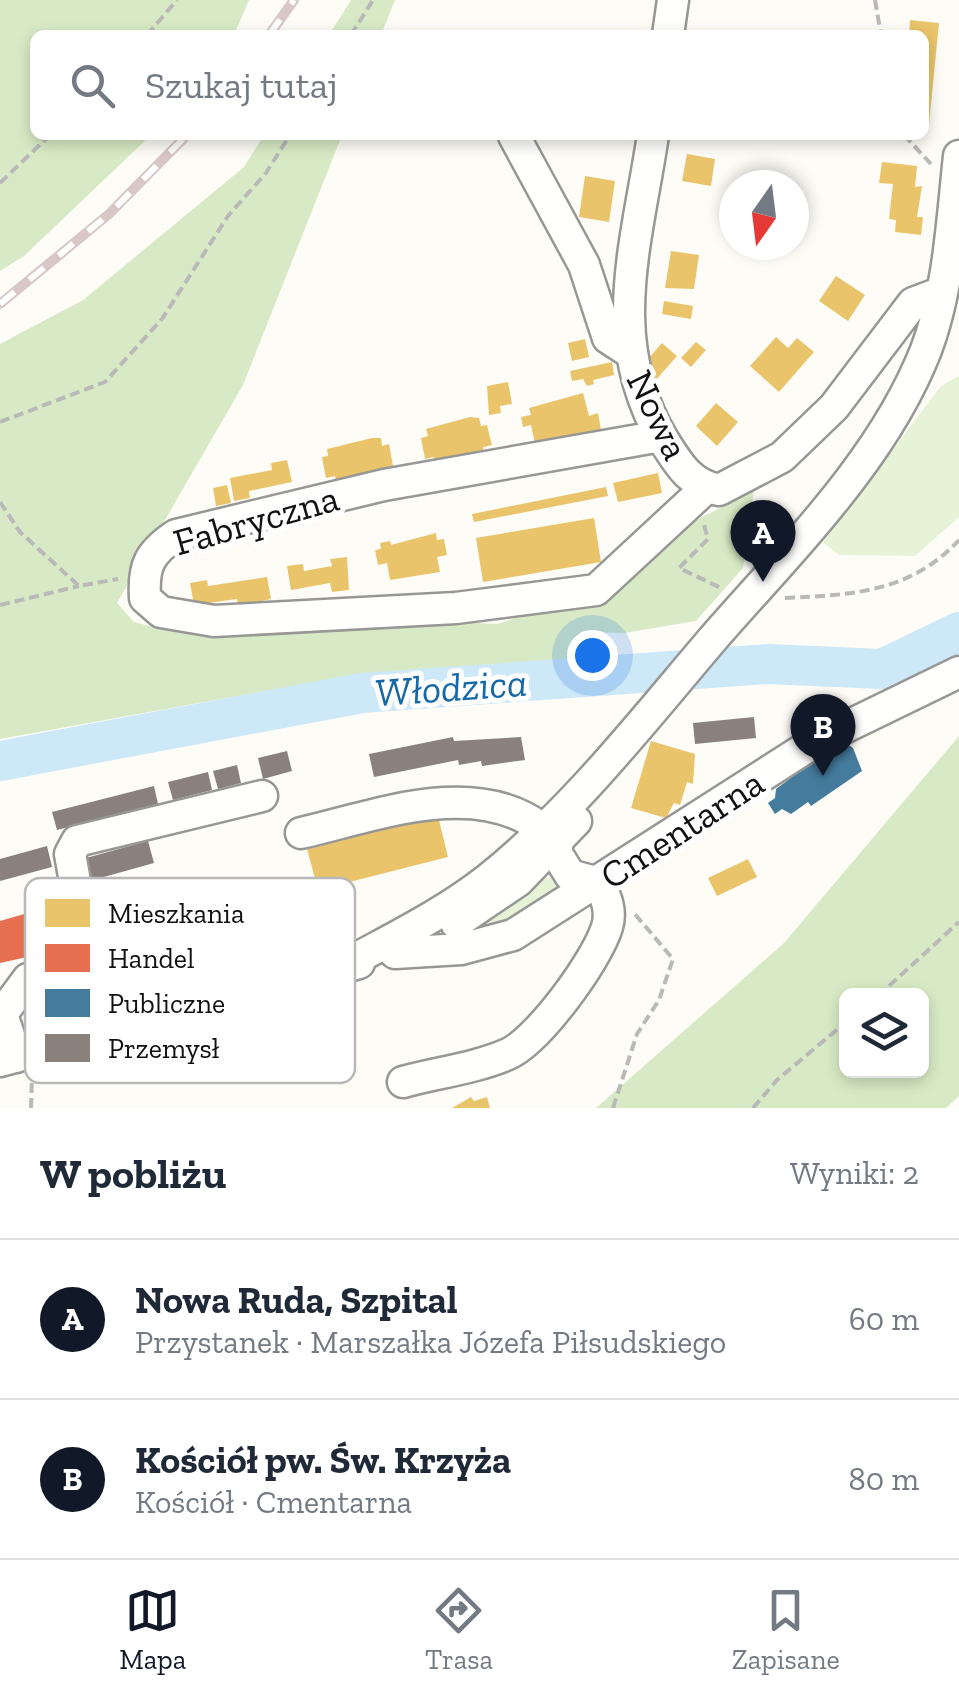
<!DOCTYPE html>
<html lang="pl">
<meta charset="utf-8">
<style>
:root{--surface:#fff;--page:#f2f2f3;--text:#1f2937;--muted:#747a83;--line:#e0e1e3;--accent:#111827}
body{margin:0;font-family:"Zilla Slab",serif;background:var(--page);color:var(--text)}
.controls{position:absolute;right:30px;bottom:30px;display:grid;overflow:hidden;border-radius:15px;box-shadow:0 5px 15px #0003}
.controls button{width:90px;height:90px;display:grid;place-items:center;padding:0;border:0;border-bottom:2px solid var(--line);background:var(--surface);color:var(--text);font:50px sans-serif}
.compass{position:absolute;left:719px;top:170px;width:90px;height:90px;border-radius:50%;background:var(--surface);box-shadow:0 5px 15px #0003;rotate:194deg}
.you{position:absolute;left:592px;top:655px;width:35px;height:35px;margin:-25px;border:8px solid #fff;border-radius:50%;background:#1a73e8;box-shadow:0 0 0 15px #1a73e833}
.badge{display:grid;place-items:center;width:65px;height:65px;border-radius:50%;background:var(--accent);color:#fff;font-size:32px;font-weight:700}
.pin{position:absolute;translate:-50% -82px;filter:drop-shadow(0 2px 5px #0008)}
.pin::after{content:'';position:absolute;top:52px;width:35px;height:30px;background:inherit;clip-path:polygon(0 0,100% 0,50% 100%)}
.list{margin:0;padding:0;list-style:none}
h2{display:flex;justify-content:space-between;align-items:center;height:130px;margin:0;padding:0 40px;font-size:42px}
h2 small{font-size:32px;font-weight:400;color:var(--muted)}
.list li{display:grid;grid-template-columns:65px 1fr auto;gap:30px;align-items:center;box-sizing:border-box;height:160px;padding:0 40px;border-top:2px solid var(--line)}
.list b{display:block;font-size:38px;white-space:nowrap}
.list p{margin:0;font-size:32px;white-space:nowrap;color:var(--muted)}
.list em{font-size:32px;font-style:normal;color:var(--muted)}
.icon{flex:none;width:55px;height:55px;fill:none;stroke:currentColor;stroke-width:2;stroke-linecap:round;stroke-linejoin:round}
.map{position:relative;flex:none;width:959px;height:1108px;overflow:hidden}
.search{position:absolute;background:var(--surface);box-shadow:0 5px 15px #0003;left:30px;right:30px;top:30px;height:110px;display:flex;align-items:center;gap:25px;box-sizing:border-box;padding:0 35px;border-radius:15px;color:var(--muted);font-size:38px}
.sheet{height:450px;background:var(--surface)}
nav{display:flex;justify-content:space-around;align-items:center;box-sizing:border-box;height:140px;border-top:2px solid var(--line);background:var(--surface);font-size:28px;color:var(--muted)}
nav a{display:grid;justify-items:center;gap:5px}
nav .on{color:var(--accent)}
.map>svg:first-child{display:block}
</style>
<div class="map">
<svg width="959" height="1108" viewBox="0 0 959 1108">
<rect width="100%" height="100%" fill="#fdfcf7"/>
<path fill="#e7f3d7" d="M 959,376 L 959,517 L 915,556 L 839,555 L 823,542 L 941,386 Z
M 556,876 L 567,886 L 510,929 L 468,935 L 542,880 Z"/>
<path fill="#d8eac5" fill-rule="evenodd" d="M 0,0 L 249,0 L 234,35 L 35,35 L 35,135 L 151,135 L 24,256 L 0,271 Z
M 351,0 L 395,0 L 381,35 L 329,35 Z
M 264,135 L 342,135 L 243,385 L 117,603 L 134,622 L 161,629 L 247,634 L 376,618 L 498,624 L 596,590 L 693,522 L 754,490 L 743,568 L 696,621 L 624,633 L 580,632 L 571,663 L 360,674 L 0,739 L 0,344 L 83,300 L 244,167 Z
M 959,736 L 959,1096 L 946,1108 L 596,1108 L 784,943 ZM 846,996 L 922,996 L 922,1070 L 846,1070 Z"/>
<path fill="#e9c46a" d="M 910,20 L 939,23 L 929,124 L 924,124 L 924,35 L 909,35 Z
M 687,154 L 715,159 L 711,186 L 682,181 Z
M 882,162 L 917,166 L 915,187 L 922,186 L 917,217 L 923,217 L 921,235 L 895,232 L 896,220 L 889,219 L 893,184 L 879,183 Z
M 585,176 L 615,181 L 609,222 L 579,217 Z
M 671,251 L 699,255 L 694,289 L 665,288 Z
M 836,276 L 865,295 L 848,321 L 819,301 Z
M 664,301 L 693,306 L 691,319 L 662,314 Z
M 776,337 L 788,348 L 797,338 L 814,352 L 779,392 L 750,366 Z
M 585,339 L 589,357 L 572,361 L 568,343 Z
M 696,342 L 706,350 L 691,367 L 681,358 Z
M 662,343 L 677,356 L 655,381 L 640,368 Z
M 612,362 L 614,375 L 593,380 L 594,384 L 587,386 L 583,379 L 572,381 L 570,371 Z
M 508,382 L 512,404 L 500,406 L 501,413 L 489,415 L 487,386 Z
M 583,393 L 589,416 L 598,413 L 601,430 L 535,443 L 531,425 L 523,427 L 521,417 L 531,415 L 529,408 Z
M 716,403 L 738,422 L 717,446 L 696,426 Z
M 470,417 L 479,418 L 481,426 L 487,425 L 492,445 L 483,447 L 484,453 L 435,463 L 434,457 L 425,459 L 421,438 L 428,436 L 426,429 Z
M 372,438 L 381,438 L 382,446 L 389,444 L 393,466 L 383,468 L 384,473 L 336,482 L 335,476 L 326,478 L 322,457 L 328,456 L 327,449 Z
M 287,460 L 292,482 L 249,491 L 250,498 L 234,501 L 230,478 L 272,470 L 271,463 Z
M 658,473 L 662,493 L 618,502 L 613,483 Z
M 227,485 L 231,503 L 216,506 L 213,488 Z
M 606,487 L 608,496 L 474,522 L 472,514 Z
M 594,518 L 601,562 L 483,582 L 476,538 Z
M 436,533 L 437,540 L 444,539 L 447,555 L 437,557 L 440,572 L 390,580 L 387,563 L 378,565 L 375,550 L 381,549 L 380,543 L 390,541 L 391,545 Z
M 347,557 L 349,590 L 332,592 L 330,583 L 291,590 L 287,566 L 303,564 L 304,571 L 332,566 L 330,559 Z
M 267,577 L 271,599 L 238,606 L 237,599 L 194,605 L 190,583 L 207,580 L 208,586 Z
M 651,741 L 695,754 L 693,784 L 687,782 L 680,805 L 674,803 L 666,818 L 631,808 Z
M 438,816 L 448,857 L 318,890 L 307,849 Z
M 748,859 L 757,877 L 717,896 L 708,878 Z
M 471,1097 L 474,1101 L 487,1097 L 490,1108 L 452,1108 Z"/>
<path fill="#e76f51" d="M 52,906 L 63,949 L 0,963 L 0,921 Z"/>
<path fill="#457b9d" d="M 842,740 L 853,748 L 862,771 L 811,806 L 808,802 L 791,814 L 782,809 L 775,814 L 768,803 L 775,798 L 776,789 Z"/>
<path fill="#8a817c" d="M 754,717 L 756,738 L 695,744 L 693,723 Z
M 453,737 L 454,741 L 521,737 L 525,760 L 482,766 L 481,761 L 459,765 L 458,760 L 374,777 L 369,754 Z
M 287,751 L 292,771 L 263,779 L 258,758 Z
M 237,765 L 241,783 L 218,789 L 213,771 Z
M 208,772 L 212,790 L 173,800 L 168,782 Z
M 154,786 L 158,804 L 57,830 L 52,812 Z
M 148,841 L 154,863 L 93,880 L 86,858 Z
M 47,846 L 52,867 L 0,881 L 0,859 Z"/>
<g fill="none" stroke-linecap="round" stroke-linejoin="round">
<path stroke="#cde8f7" stroke-width="40" d="M 0,761 L 362,693 L 768,664 L 882,669 L 959,632"/>
<g stroke="#979795" stroke-width="35">
<path id="minor" d="M 668,35 L 673,0
M 653,135 C 637,243 603,341 664,441 C 679,465 690,484 719,490 L 782,457 L 834,407 L 913,303 L 942,292
M 514,136 L 584,265 L 608,338 L 628,351
M 661,436 L 384,485 L 176,535 C 149,553 143,566 145,598 L 161,612 L 214,621 L 456,608 L 596,590 L 706,488
M 557,828 L 557,854 L 570,875 L 599,883
M 301,833 C 375,816 474,777 541,828
M 456,923 L 518,881 L 576,821
M 395,953 L 461,949 L 513,935 L 815,742 L 959,672
M 339,968 C 391,939 442,915 488,879 C 572,812 642,722 711,641 C 788,552 882,462 926,350 C 949,289 952,221 959,156
M 16,1057 L 2,1014 L 28,979 L 65,969 L 74,947 L 66,914 L 76,887 L 70,854 L 77,841 L 262,796
M 0,1061 L 359,963
M 403,1082 C 436,1073 476,1068 508,1054 C 539,1040 597,960 607,927 C 612,911 606,897 599,883"/>
</g>
<path stroke="#b9b9b8" stroke-width="4" stroke-dasharray="10 5" stroke-linecap="butt" d="M 875,0 L 881,35
M 147,35 L 177,0
M 351,35 L 373,0
M 904,135 L 931,164
M 0,183 L 50,135
M 0,422 L 105,382 L 162,319 L 228,216 L 266,173 L 290,135
M 0,502 L 20,532 L 79,586 L 118,579
M 704,525 L 708,539 L 679,568 L 723,589
M 785,598 C 853,595 911,592 959,540
M 0,605 L 79,586
M 878,996 L 959,922
M 307,1006 L 326,1000
M 31,1108 L 32,1077
M 613,1108 L 637,1034 L 659,1000 L 673,959 L 634,913
M 753,1108 L 777,1080 L 846,1022"/>
<use href="#minor" stroke="#fffffe" stroke-width="30"/>
<g stroke="#d9c6c7" stroke-width="10">
<path id="rail" d="M 269,35 L 294,0
M 0,304 L 109,214 L 187,135"/>
</g>
<use href="#rail" stroke="#fff" stroke-width="6" stroke-dasharray="19" stroke-linecap="butt"/>
</g>
<g text-anchor="middle" dominant-baseline="central" stroke-width="10" stroke-linejoin="round" paint-order="stroke">
<g font-size="38" fill="#111" stroke="#fff">
<text transform="translate(658 415) rotate(64)">Nowa</text>
<text transform="translate(256 520) rotate(-16)">Fabryczna</text>
<text transform="translate(682 829) rotate(-33)">Cmentarna</text>
</g>
<g font-size="40" font-style="italic" fill="#1768a6" stroke="#fff">
<text transform="translate(451 687) rotate(-4)">Włodzica</text>
</g>
</g>
<rect x="25" y="878" width="330" height="205" rx="15" fill="#fff" stroke="#b8b8b8" stroke-width="2.5"/>
<rect x="45" y="899" width="45" height="28" fill="#e9c46a"/>
<rect x="45" y="944" width="45" height="28" fill="#e76f51"/>
<rect x="45" y="989" width="45" height="28" fill="#457b9d"/>
<rect x="45" y="1034" width="45" height="28" fill="#8a817c"/>
<g font-size="28" fill="#111">
<text x="108" y="923">Mieszkania</text>
<text x="108" y="968">Handel</text>
<text x="108" y="1013">Publiczne</text>
<text x="108" y="1058">Przemysł</text>
</g>
</svg>
<div class="controls">
<button><svg class="icon" aria-label="layers" viewBox="0 0 24 24"><path d="M12 4l9 5-9 5-9-5zM3 14l9 5 9-5"/></svg></button>
</div>
<svg class="compass" viewBox="-18 -18 36 36"><path d="M0-13l5 13h-10z" fill="#e53935"/><path d="M0 13l5-13h-10z" fill="#747a83"/></svg>
<div class="you"></div>
<div class="pin badge" style="left:763px;top:582px">A</div>
<div class="pin badge" style="left:823px;top:776px">B</div>
<div class="search"><svg class="icon" aria-label="search" viewBox="0 0 24 24"><circle cx="10" cy="10" r="6"/><path d="M15 15l6 6"/></svg>Szukaj tutaj</div>
</div>
<section class="sheet">
<h2>W pobliżu<small>Wyniki: 2</small></h2>
<ul class="list">
<li><span class="badge">A</span><div><b>Nowa Ruda, Szpital</b><p>Przystanek · Marszałka Józefa Piłsudskiego</p></div><em>60 m</em></li>
<li><span class="badge">B</span><div><b>Kościół pw. Św. Krzyża</b><p>Kościół · Cmentarna</p></div><em>80 m</em></li>
</ul>
</section>
<nav>
<a class="on"><svg class="icon" aria-label="map" viewBox="0 0 24 24"><path d="M3 6l6-2 6 2 6-2v14l-6 2-6-2-6 2zM9 4v14M15 6v14"/></svg>Mapa</a>
<a><svg class="icon" aria-label="directions" viewBox="0 0 24 24"><path d="M12 3l9 9-9 9-9-9zM9 14v-3h6M13 9l2 2-2 2"/></svg>Trasa</a>
<a><svg class="icon" aria-label="saved" viewBox="0 0 24 24"><path d="M7 4h10v16l-5-4-5 4z"/></svg>Zapisane</a>
</nav>
